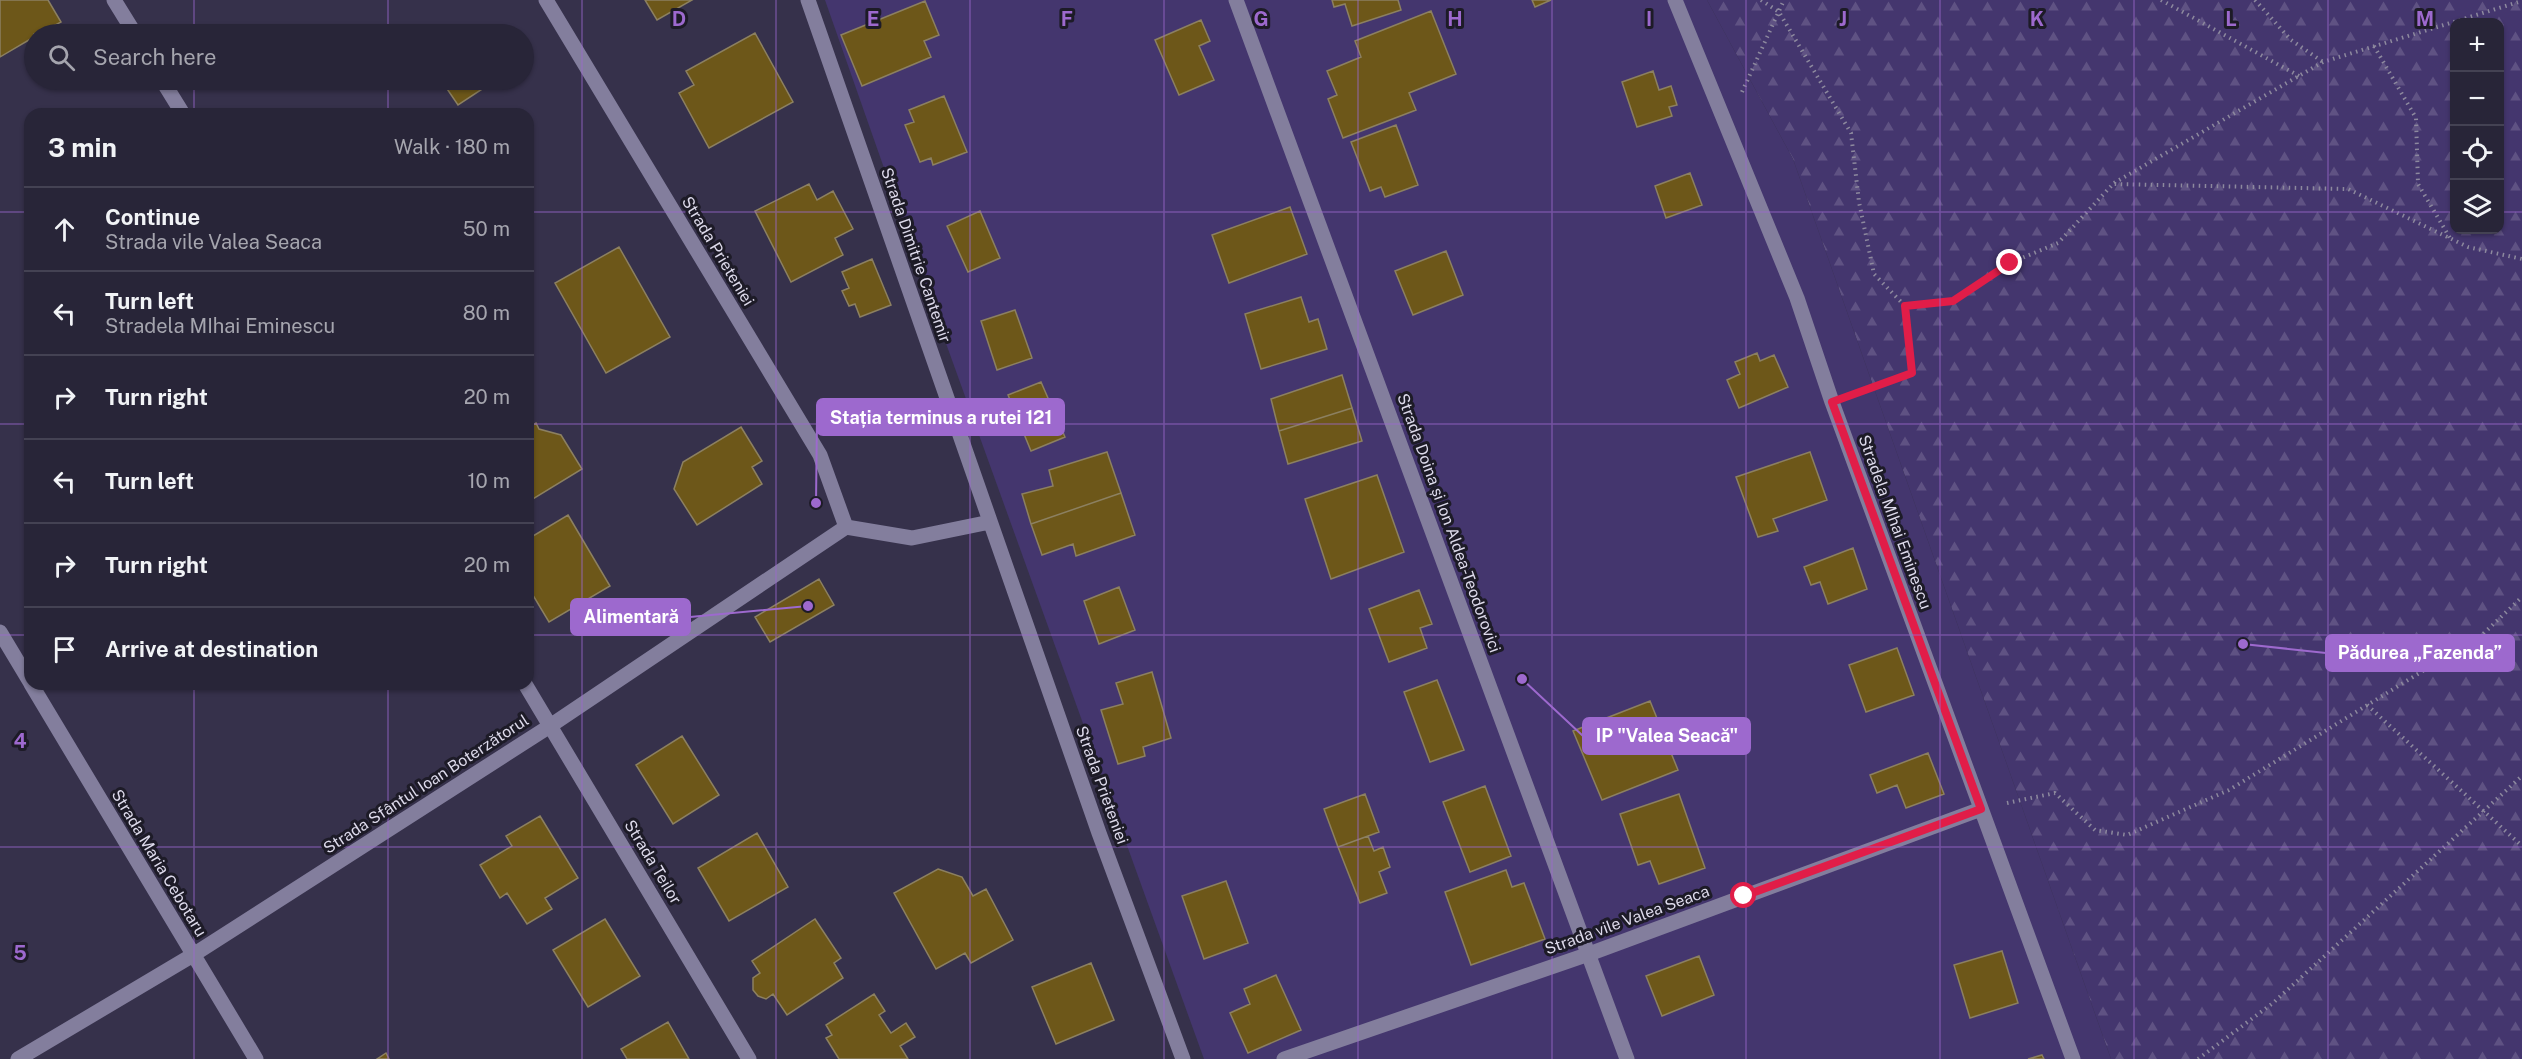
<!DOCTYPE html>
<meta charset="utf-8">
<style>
:root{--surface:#282538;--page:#343143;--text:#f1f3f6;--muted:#a5a5ae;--line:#444253}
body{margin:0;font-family:"Public Sans",sans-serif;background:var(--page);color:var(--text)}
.controls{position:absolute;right:18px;top:18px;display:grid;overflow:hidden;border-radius:12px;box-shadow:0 2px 4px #0004}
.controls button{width:54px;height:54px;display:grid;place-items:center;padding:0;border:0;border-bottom:2px solid var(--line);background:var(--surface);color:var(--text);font:30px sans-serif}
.stop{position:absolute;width:18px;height:18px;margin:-14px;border:4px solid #e11d48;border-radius:50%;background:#fff}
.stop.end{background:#e11d48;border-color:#fff;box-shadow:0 2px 6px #0008}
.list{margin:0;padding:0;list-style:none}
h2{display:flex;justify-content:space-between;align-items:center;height:78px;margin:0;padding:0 24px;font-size:26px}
h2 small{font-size:20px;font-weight:400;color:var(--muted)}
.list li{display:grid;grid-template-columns:39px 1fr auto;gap:18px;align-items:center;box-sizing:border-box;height:84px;padding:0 24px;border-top:2px solid var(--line)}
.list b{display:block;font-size:22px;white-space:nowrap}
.list p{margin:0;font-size:20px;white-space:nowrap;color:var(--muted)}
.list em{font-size:20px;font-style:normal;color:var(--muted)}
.icon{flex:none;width:33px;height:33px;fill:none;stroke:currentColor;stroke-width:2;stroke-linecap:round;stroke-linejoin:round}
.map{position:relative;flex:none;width:2522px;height:1059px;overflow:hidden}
.search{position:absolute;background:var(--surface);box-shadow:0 2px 4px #0004;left:24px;top:24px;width:510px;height:66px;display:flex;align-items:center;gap:15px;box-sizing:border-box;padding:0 21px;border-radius:33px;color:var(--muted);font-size:22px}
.panel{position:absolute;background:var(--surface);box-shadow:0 2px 4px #0004;left:24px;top:108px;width:510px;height:582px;border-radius:18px}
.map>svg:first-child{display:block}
</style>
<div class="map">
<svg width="2522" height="1059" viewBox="0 0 2522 1059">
<defs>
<pattern id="forest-firs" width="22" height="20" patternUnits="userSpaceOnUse" patternTransform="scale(1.5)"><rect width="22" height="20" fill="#44366e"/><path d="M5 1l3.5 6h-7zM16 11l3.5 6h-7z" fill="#5f5283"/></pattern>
</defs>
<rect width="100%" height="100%" fill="#36314b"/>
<path fill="url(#forest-firs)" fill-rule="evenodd" d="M 1707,0 L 2522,0 L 2522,1059 L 2111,1059 L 1793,159 ZM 2454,22 L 2500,22 L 2500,230 L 2454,230 Z"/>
<path fill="#44366e" d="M 825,0 L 1707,0 L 1793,159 L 2111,1059 L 1204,1059 L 930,299 Z"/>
<path fill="#6d5719" stroke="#8c8061" stroke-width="1.5" d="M 0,0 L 48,0 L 61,22 L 39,34 L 34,34 L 34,37 L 0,57 Z
M 645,0 L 692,0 L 657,20 Z
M 1332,0 L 1398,0 L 1401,10 L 1352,26 L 1345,4 L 1334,7 Z
M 1532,0 L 1551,0 L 1535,7 Z
M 925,1 L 939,35 L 924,41 L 931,57 L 862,86 L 841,35 Z
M 1431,11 L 1456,74 L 1409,93 L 1416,110 L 1343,138 L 1328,99 L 1337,95 L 1327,71 L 1361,57 L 1355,41 Z
M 1201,20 L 1210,41 L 1199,46 L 1214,80 L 1179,95 L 1155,40 Z
M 486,27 L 490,34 L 475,34 Z
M 755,33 L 793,102 L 709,148 L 679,93 L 694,85 L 686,71 Z
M 1653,71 L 1659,90 L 1671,86 L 1677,105 L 1669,107 L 1672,116 L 1637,127 L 1622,82 Z
M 441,80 L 496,80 L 458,105 Z
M 944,96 L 967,152 L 933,165 L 931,158 L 920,162 L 905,125 L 914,122 L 909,110 Z
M 1396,125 L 1418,185 L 1385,197 L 1381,187 L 1370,191 L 1351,142 Z
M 1690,173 L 1702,205 L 1666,218 L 1655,186 Z
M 809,184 L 817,200 L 833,191 L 853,229 L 835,238 L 843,255 L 791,282 L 755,211 Z
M 1290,207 L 1307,254 L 1229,283 L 1212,235 Z
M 980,211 L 1000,258 L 968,272 L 947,226 Z
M 619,247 L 670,337 L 606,373 L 555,283 Z
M 1446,251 L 1463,295 L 1413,315 L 1395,271 Z
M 872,259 L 891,305 L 860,317 L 855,304 L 849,306 L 842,291 L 849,288 L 842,272 Z
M 1301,297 L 1309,322 L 1318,319 L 1327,349 L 1261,369 L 1245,314 Z
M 1015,310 L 1032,358 L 997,370 L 981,321 Z
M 1757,353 L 1760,361 L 1774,355 L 1788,387 L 1739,408 L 1727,380 L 1740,374 L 1735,362 Z
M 1342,375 L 1352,408 L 1279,431 L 1271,399 Z
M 1041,382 L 1065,437 L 1031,451 L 1008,395 Z
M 1352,408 L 1362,441 L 1288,464 L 1279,431 Z
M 536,423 L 539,429 L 561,435 L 582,469 L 528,502 L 528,428 Z
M 741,427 L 762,461 L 752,467 L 762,484 L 697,525 L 674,489 L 683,462 Z
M 1107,452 L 1121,493 L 1031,524 L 1022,494 L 1053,486 L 1049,470 Z
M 1810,452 L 1827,500 L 1773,519 L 1778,531 L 1758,537 L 1736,477 Z
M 1377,475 L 1404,552 L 1331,579 L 1305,499 Z
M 1121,493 L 1135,535 L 1076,556 L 1073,544 L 1042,555 L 1031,524 Z
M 568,515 L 610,586 L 549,622 L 528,587 L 528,539 Z
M 1853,548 L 1867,589 L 1828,604 L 1820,582 L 1811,585 L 1804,567 Z
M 819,579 L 834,605 L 770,642 L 755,617 Z
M 1119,587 L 1135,630 L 1099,644 L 1084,601 Z
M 1419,590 L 1432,624 L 1420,628 L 1427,648 L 1389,662 L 1369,609 Z
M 1897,648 L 1914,695 L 1866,712 L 1849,665 Z
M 1152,672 L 1171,738 L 1143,747 L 1145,756 L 1118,764 L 1101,710 L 1123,704 L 1116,683 Z
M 1437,680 L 1464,750 L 1430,762 L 1404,692 Z
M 1650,701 L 1678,770 L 1602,800 L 1573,731 Z
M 682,736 L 719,795 L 673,824 L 636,765 Z
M 1928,753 L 1944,794 L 1906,808 L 1897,785 L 1877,793 L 1870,775 Z
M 1485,786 L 1511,856 L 1470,872 L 1443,802 Z
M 1365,794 L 1379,832 L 1338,847 L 1324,809 Z
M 1679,794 L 1705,868 L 1659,884 L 1650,861 L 1638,865 L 1620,814 Z
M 540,816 L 578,878 L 545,898 L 552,909 L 527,924 L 507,893 L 500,898 L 480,865 L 512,846 L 506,836 Z
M 757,833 L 788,887 L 729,921 L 698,868 Z
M 1368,836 L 1374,851 L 1383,847 L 1390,867 L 1379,872 L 1387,893 L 1360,903 L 1338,847 Z
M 938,869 L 962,877 L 973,896 L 986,889 L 1013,940 L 971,963 L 965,953 L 936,969 L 894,893 Z
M 1506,870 L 1512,887 L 1524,883 L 1545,939 L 1471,965 L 1445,892 Z
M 1226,881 L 1248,943 L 1204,959 L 1182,896 Z
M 605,919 L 640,976 L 588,1007 L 553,950 Z
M 815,919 L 841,958 L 834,963 L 843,978 L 787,1015 L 773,994 L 766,999 L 758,996 L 753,990 L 753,978 L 760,973 L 752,961 Z
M 2002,951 L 2018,1003 L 1970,1018 L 1954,965 Z
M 1699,956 L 1714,995 L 1662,1016 L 1646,976 Z
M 1091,963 L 1114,1020 L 1056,1044 L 1032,987 Z
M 1276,975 L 1301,1030 L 1248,1053 L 1230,1013 L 1250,1004 L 1244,989 Z
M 874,994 L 885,1011 L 879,1015 L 891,1033 L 906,1023 L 915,1037 L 900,1046 L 908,1059 L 839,1059 L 826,1038 L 832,1035 L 826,1025 Z
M 668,1022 L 689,1059 L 627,1059 L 621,1049 Z
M 386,1053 L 389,1059 L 377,1059 Z
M 2042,1055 L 2044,1059 L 2028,1059 Z"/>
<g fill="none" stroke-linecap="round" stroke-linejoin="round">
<path stroke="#8d899e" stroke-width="4" stroke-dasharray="1.5 4.5" stroke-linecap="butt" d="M 1761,0 L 1779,12 L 1851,133 L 1859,202 L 1874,274 L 1905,306
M 2161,0 L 2299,76
M 2255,0 L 2291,40 L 2323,62
M 2374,46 L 2416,118 L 2418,184 L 2450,238
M 1742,92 L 1784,0
M 2114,183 L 2323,62 L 2522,1
M 1856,393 L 1912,373 L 1905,306 L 1953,301 L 2010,263 L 2058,243 L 2113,184 L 2348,189 L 2468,247 L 2522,259
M 2367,705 L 2522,846
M 2007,803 L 2055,793 L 2095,830 L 2127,835 L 2229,790 L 2483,634 L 2522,597
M 2198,1059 L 2273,1003 L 2522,776"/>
<path stroke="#837e9d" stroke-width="15" d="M 114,0 L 135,34
M 546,0 L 820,455 L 846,527
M 808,0 L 1099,833 L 1183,1059
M 1236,0 L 1627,1059
M 1675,0 L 1797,298 L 1832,402 L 2073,1059
M 162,80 L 183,114
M 846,527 L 912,538 L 990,522
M 0,632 L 30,682
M 31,684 L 256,1059
M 525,684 L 749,1059
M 18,1059 L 193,955 L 550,726 L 846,527
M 1284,1059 L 1589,954 L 1981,809"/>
</g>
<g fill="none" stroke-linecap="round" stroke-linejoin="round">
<path stroke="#e11d48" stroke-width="8" d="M 1744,896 L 1981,809 L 1832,402 L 1912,373 L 1905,306 L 1953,301 L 2010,263"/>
</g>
<path fill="none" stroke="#9d69ce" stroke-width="1.5" stroke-opacity="0.55" d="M 194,0 L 194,34M 388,0 L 388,34M 582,0 L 582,1059M 776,0 L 776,1059M 970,0 L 970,1059M 1164,0 L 1164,1059M 1358,0 L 1358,1059M 1552,0 L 1552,1059M 1746,0 L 1746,1059M 1940,0 L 1940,1059M 2134,0 L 2134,1059M 2328,0 L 2328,1059M 194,80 L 194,114M 388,80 L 388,114M 0,212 L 30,212M 528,212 L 2454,212M 2500,212 L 2522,212M 0,424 L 30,424M 528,424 L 2522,424M 0,635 L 30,635M 528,635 L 2522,635M 194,684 L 194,1059M 388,684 L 388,1059M 0,847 L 2522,847"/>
<g text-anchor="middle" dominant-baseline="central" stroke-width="6" stroke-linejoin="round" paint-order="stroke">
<g font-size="16" fill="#dddaeb" stroke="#1d1b27">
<text transform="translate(718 251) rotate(59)">Strada Prieteniei</text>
<text transform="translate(916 255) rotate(71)">Strada Dimitrie Cantemir</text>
<text transform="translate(1895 522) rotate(70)">Stradela MIhai Eminescu</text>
<text transform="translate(1449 523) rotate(70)">Strada Doina și Ion Aldea-Teodorovici</text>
<text transform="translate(426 784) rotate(-33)">Strada Sfântul Ioan Boterzătorul</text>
<text transform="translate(1102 785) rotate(70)">Strada Prieteniei</text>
<text transform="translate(653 862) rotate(59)">Strada Teilor</text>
<text transform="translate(159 863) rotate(59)">Strada Maria Cebotaru</text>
<text transform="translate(1627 920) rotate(-20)">Strada vile Valea Seaca</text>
</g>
</g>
<g font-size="20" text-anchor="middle" font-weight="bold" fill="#9d69ce" stroke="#1d1b27" stroke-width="6" stroke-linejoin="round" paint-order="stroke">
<text x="679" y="26">D</text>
<text x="873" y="26">E</text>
<text x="1067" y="26">F</text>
<text x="1261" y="26">G</text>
<text x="1455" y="26">H</text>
<text x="1649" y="26">I</text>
<text x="1843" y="26">J</text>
<text x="2037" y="26">K</text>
<text x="2231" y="26">L</text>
<text x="2425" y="26">M</text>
<text x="20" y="748">4</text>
<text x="20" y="960">5</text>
</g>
<path fill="none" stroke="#9d69ce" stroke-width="2" d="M816 503L817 417M808 606L690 617M2243 644L2326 653M1522 679L1583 736"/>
<g fill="#9d69ce" stroke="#1d1b27" stroke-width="2">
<circle cx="816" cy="503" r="6"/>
<circle cx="808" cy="606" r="6"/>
<circle cx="2243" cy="644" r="6"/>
<circle cx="1522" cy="679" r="6"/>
</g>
<g fill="#9d69ce" stroke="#9d69ce" stroke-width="2">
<rect x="817" y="399" width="247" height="36" rx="6"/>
<rect x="571" y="599" width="119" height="36" rx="6"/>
<rect x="2326" y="635" width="188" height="36" rx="6"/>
<rect x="1583" y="718" width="167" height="36" rx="6"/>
</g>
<g font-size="18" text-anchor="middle" font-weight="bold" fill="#fff">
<text x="941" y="424">Stația terminus a rutei 121</text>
<text x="631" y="623">Alimentară</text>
<text x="2420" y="659">Pădurea „Fazenda”</text>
<text x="1667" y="742">IP "Valea Seacă"</text>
</g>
</svg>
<div class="controls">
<button>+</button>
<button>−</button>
<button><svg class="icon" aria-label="locate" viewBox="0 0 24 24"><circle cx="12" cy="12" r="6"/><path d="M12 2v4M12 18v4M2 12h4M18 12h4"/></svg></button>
<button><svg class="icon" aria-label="layers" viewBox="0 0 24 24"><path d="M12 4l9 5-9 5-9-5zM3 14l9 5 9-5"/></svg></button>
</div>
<div class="stop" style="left:1744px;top:896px"></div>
<div class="stop end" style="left:2010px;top:263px"></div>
<div class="search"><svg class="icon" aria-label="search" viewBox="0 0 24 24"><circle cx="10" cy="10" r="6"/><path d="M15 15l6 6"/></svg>Search here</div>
<section class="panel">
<h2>3 min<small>Walk · 180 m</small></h2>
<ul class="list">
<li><svg class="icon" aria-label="ahead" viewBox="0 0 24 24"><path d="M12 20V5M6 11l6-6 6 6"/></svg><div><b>Continue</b><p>Strada vile Valea Seaca</p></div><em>50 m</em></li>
<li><svg class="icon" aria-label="left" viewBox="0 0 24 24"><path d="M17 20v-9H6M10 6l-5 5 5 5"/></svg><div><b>Turn left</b><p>Stradela MIhai Eminescu</p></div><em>80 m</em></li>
<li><svg class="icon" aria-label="right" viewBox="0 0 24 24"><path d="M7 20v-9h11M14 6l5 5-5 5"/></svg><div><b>Turn right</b></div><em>20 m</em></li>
<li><svg class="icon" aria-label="left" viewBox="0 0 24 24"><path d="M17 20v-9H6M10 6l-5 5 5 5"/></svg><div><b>Turn left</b></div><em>10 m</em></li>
<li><svg class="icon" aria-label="right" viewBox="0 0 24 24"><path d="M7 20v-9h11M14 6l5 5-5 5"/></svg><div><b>Turn right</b></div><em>20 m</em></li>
<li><svg class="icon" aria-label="arrive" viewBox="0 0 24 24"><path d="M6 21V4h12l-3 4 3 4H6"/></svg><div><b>Arrive at destination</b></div></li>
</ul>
</section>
</div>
